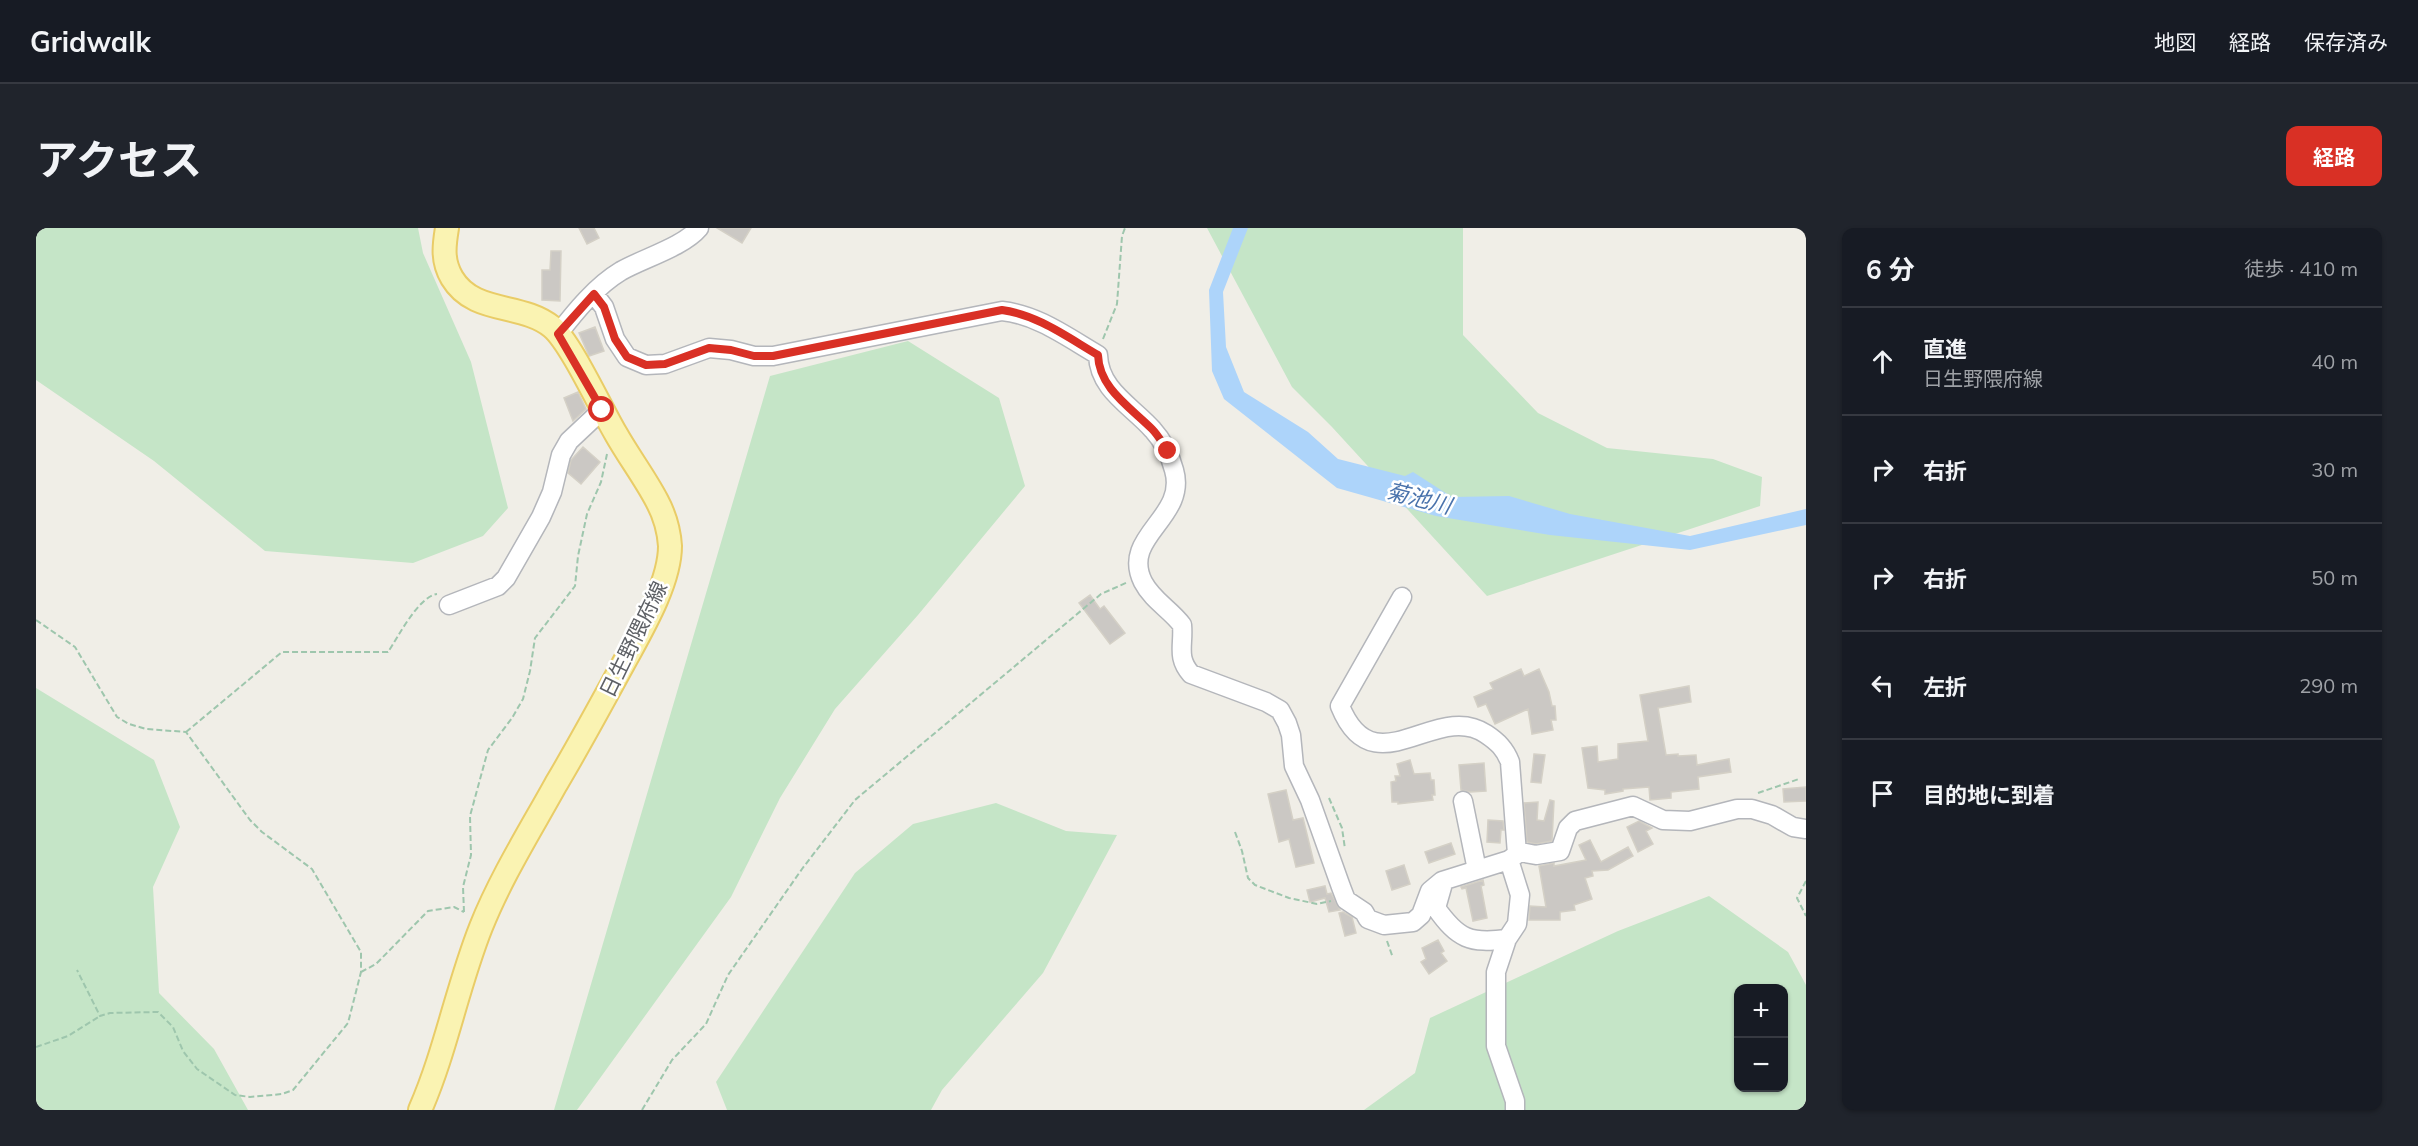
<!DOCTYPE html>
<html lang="ja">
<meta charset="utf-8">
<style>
:root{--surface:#171b24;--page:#20242c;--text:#f1f3f6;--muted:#9ea1a6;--line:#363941;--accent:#d93025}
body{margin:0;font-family:Mulish,"Noto Sans JP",sans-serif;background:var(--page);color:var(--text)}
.controls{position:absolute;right:18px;bottom:18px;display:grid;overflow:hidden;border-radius:12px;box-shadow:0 2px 4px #0004}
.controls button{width:54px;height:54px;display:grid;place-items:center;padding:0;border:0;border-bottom:2px solid var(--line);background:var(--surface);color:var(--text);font:30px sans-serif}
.stop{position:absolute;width:18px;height:18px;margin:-14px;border:4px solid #d93025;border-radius:50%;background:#fff}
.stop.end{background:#d93025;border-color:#fff;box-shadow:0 2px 6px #0008}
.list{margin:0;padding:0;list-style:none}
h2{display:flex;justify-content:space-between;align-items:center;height:78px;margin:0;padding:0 24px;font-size:26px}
h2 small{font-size:20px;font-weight:400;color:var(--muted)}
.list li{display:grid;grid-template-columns:39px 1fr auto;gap:18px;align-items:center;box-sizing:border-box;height:108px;padding:0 24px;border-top:2px solid var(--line)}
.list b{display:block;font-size:22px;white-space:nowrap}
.list p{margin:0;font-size:20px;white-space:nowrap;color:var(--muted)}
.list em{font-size:20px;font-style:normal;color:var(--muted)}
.icon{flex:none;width:33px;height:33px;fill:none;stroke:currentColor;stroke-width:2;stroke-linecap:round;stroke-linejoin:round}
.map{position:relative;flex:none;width:1770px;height:882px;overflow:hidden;border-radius:12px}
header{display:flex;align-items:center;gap:36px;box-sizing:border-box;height:84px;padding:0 30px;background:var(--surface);border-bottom:2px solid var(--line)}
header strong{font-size:28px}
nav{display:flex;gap:33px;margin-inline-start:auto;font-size:21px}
.intro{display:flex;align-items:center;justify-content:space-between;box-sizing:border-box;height:144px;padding:0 36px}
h1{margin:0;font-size:42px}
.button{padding:15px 27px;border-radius:12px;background:var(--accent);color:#fff;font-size:21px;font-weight:700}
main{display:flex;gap:36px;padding:0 36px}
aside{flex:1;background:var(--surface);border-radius:12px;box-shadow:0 2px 4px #0004}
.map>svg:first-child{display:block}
</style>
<header>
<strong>Gridwalk</strong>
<nav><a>地図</a><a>経路</a><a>保存済み</a></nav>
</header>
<div class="intro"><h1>アクセス</h1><a class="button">経路</a></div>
<main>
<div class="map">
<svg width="1770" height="882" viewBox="0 0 1770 882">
<rect width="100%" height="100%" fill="#f0eee7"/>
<path fill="#c5e5c7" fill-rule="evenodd" d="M 0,0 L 382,0 L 387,25 L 435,134 L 472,280 L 447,308 L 377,335 L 229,323 L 118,233 L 0,152 Z
M 1171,0 L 1427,0 L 1427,107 L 1502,185 L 1571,220 L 1677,231 L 1726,249 L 1724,278 L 1451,368 L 1296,199 L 1256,159 Z
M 872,113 L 963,170 L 989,258 L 882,387 L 799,481 L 744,570 L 695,669 L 541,882 L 518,882 L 734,148 Z
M 0,460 L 118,532 L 144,599 L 117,659 L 123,765 L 178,821 L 212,882 L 0,882 Z
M 960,575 L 1030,603 L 1081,607 L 1007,745 L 906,862 L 895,882 L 691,882 L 680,854 L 819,645 L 877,596 Z
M 1673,668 L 1752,724 L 1770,757 L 1770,882 L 1328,882 L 1379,845 L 1394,790 L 1582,703 ZM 1702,760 L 1748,760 L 1748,860 L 1702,860 Z"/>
<path fill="#add4fa" d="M 1197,0 L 1212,0 L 1187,64 L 1190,119 L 1208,164 L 1272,204 L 1302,231 L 1369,248 L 1377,244 L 1416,269 L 1473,268 L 1534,286 L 1654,308 L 1770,281 L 1770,297 L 1654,322 L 1514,307 L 1400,288 L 1301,260 L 1188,171 L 1176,143 L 1173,62 Z"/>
<path fill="#cbc8c4" stroke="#d4d0c6" stroke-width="1.5" d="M 543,0 L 558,0 L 563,10 L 551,16 Z
M 681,0 L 715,0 L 706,15 Z
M 515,23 L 525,23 L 524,73 L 506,72 L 506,42 L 514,42 Z
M 559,99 L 568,123 L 553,128 L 543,105 Z
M 542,164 L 550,181 L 537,193 L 528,170 Z
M 547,219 L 564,234 L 545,256 L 532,245 L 535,232 Z
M 1054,367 L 1064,381 L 1068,378 L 1089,405 L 1074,416 L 1043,375 Z
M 1485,441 L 1488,448 L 1503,441 L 1513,464 L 1516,478 L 1519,478 L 1520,492 L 1515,492 L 1517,502 L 1496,506 L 1492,481 L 1459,496 L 1450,476 L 1442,479 L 1438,469 L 1457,461 L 1454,455 Z
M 1653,458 L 1655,474 L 1622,480 L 1630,527 L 1642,526 L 1642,528 L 1660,527 L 1661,537 L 1693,531 L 1695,544 L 1662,549 L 1663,561 L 1635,564 L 1635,570 L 1614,572 L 1613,559 L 1587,561 L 1587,563 L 1569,566 L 1569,562 L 1552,560 L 1546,520 L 1561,518 L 1562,534 L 1582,531 L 1582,516 L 1612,513 L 1604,467 Z
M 1498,526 L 1509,527 L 1505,555 L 1495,554 Z
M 1374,532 L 1378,546 L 1394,545 L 1395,552 L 1398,552 L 1399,567 L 1396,567 L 1397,572 L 1362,576 L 1362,574 L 1356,574 L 1355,554 L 1360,553 L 1359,548 L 1364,548 L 1361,536 Z
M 1448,535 L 1450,563 L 1434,564 L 1425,562 L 1423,537 Z
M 1770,559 L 1770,573 L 1748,574 L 1747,561 Z
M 1250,562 L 1257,592 L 1267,590 L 1278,635 L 1260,639 L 1253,611 L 1243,614 L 1232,566 Z
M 1514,572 L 1518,573 L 1516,613 L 1500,616 L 1491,614 L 1488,575 L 1502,574 L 1501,592 L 1508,593 Z
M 1452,592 L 1467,593 L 1468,602 L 1465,602 L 1464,615 L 1451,614 Z
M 1603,593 L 1616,600 L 1610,603 L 1617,616 L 1602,624 L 1591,599 Z
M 1554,612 L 1565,634 L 1592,619 L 1597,628 L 1572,642 L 1556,643 L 1557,648 L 1549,650 L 1556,671 L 1538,677 L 1539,682 L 1524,684 L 1524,692 L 1493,692 L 1494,678 L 1510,679 L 1503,638 L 1518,635 L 1518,638 L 1550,632 L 1543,617 Z
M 1415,615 L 1419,626 L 1393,635 L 1389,624 Z
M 1368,637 L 1374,656 L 1356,662 L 1350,643 Z
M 1447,652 L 1448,657 L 1445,658 L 1451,690 L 1437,693 L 1430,660 L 1426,661 L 1425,659 Z
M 1289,658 L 1291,666 L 1295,665 L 1304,682 L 1293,684 L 1289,670 L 1274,674 L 1271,662 Z
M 1307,684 L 1316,689 L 1320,705 L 1309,708 L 1303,685 Z
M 1402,712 L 1408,723 L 1405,725 L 1411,733 L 1393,746 L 1385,734 L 1390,731 L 1386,720 Z"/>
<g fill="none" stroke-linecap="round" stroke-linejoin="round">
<g stroke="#b4b6bb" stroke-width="21">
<path id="minor" d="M 558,66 L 568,79 L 579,111 L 591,129 L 610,137 L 629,136 L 673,120 L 695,122 L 718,128 L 737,128 L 966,83 C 1002,87 1031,109 1062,127 C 1063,162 1096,178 1117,202 C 1128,214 1134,227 1138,242 C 1152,290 1084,308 1107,354 C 1117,373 1134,381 1146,397 C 1148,417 1140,429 1155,446 L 1230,474 L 1244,482 L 1251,495 L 1255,507 L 1258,538 L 1274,572 L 1305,659 L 1310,672 L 1328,684 L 1332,691 L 1348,697 L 1377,694 L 1385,687 L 1394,663 L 1406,653 L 1473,632 L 1484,624 L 1500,627 L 1524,623 L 1532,600 L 1539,593 L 1597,578 L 1627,592 L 1654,593 L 1701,581 L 1716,581 L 1736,587 L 1757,599 L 1770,601
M 522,106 C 539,84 560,58 585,43 C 608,30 647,19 663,0
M 1366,369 L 1304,478 C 1338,562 1400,472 1450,506 C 1462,514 1469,521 1474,534 L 1481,626
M 413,377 L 462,358 L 470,350 L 505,289 L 516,264 L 525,227 L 533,213 L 566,182
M 1427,573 L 1441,642
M 1473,632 L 1484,667 L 1481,696 L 1471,711 L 1460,744 L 1460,818 L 1479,873 L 1479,882
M 1406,659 L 1400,680 C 1422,711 1434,716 1471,711"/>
</g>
<g stroke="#e9cc67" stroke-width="26">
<path id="major" d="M 384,882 C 410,823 421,759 445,699 C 465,649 494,603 520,556 C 545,514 568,471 591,429 C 608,398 634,353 634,318 C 633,303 628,286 621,273 C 609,250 593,229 580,206 C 565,181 535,115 516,99 C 485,74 438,87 416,50 C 406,33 408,18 411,0"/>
</g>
<path stroke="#9ec6ad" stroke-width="2" stroke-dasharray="6 3" stroke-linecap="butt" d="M 1067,111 L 1081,76 L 1086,8 L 1089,0
M 0,392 L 39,419 L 81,489 L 93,496 L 110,501 L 150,504 L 214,592 L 226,604 L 276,641 L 325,724 L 325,744 L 312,795 L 257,862 L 246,866 L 214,869 L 199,867 L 161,841 L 147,823 L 137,799 L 122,784 L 74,785 L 64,788 L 41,742
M 150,504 L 246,424 L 352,424 C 362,409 383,368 401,366
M 1722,565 L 1763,551
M 1293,570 L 1306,600 L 1309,621
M 1199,604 L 1206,623 L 1212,650 L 1219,657 L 1253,670 L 1281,676 L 1295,673
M 1770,653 L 1761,670 L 1770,688
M 428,684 L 427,659 L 435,627 L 434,588 L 452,522 L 476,490 L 487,471 L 494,443 L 499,410 L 539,358 L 542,328 L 551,286 L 565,254 L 571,226
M 1351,713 L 1357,730
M 325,744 L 340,736 L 392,683 L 418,679 L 428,684
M 0,819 L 32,808 L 64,788
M 606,882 L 636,832 L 670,796 L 692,747 L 766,641 L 819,572 L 1065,366 L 1092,354"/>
<use href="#minor" stroke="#fff" stroke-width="18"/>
<use href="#major" stroke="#faf3b2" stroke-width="22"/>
</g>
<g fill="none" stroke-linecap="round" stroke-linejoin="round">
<path stroke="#d93025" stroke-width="8" d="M 566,182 L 522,106 L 558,66 L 568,79 L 579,111 L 591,129 L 610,137 L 629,136 L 673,120 L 695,122 L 718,128 L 737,128 L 966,82 C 1002,87 1031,109 1062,127 C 1063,160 1094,179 1116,201 C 1122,207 1127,216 1132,223"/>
</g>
<g text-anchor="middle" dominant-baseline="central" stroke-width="5" stroke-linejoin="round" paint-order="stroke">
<g font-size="21" fill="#5e6166" stroke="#fff">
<text transform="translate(597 411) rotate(-64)">日生野隈府線</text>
</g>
<g font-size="22" font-style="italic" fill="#4a73ac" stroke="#fff">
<text transform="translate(1383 270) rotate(14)">菊池川</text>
</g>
</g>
</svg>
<div class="controls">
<button>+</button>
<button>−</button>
</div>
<div class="stop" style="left:566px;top:182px"></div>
<div class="stop end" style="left:1132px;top:223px"></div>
</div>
<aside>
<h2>6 分<small>徒歩 · 410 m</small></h2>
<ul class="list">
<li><svg class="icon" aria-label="ahead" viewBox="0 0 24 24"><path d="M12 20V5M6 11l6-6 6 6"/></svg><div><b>直進</b><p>日生野隈府線</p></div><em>40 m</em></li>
<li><svg class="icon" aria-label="right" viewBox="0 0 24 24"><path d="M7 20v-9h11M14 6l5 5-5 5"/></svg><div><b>右折</b></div><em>30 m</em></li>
<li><svg class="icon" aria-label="right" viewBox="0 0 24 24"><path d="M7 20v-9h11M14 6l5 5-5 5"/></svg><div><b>右折</b></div><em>50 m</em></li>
<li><svg class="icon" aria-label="left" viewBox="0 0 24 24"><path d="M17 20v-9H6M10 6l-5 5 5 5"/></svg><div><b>左折</b></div><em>290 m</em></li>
<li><svg class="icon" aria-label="arrive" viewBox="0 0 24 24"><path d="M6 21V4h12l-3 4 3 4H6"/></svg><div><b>目的地に到着</b></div></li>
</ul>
</aside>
</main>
